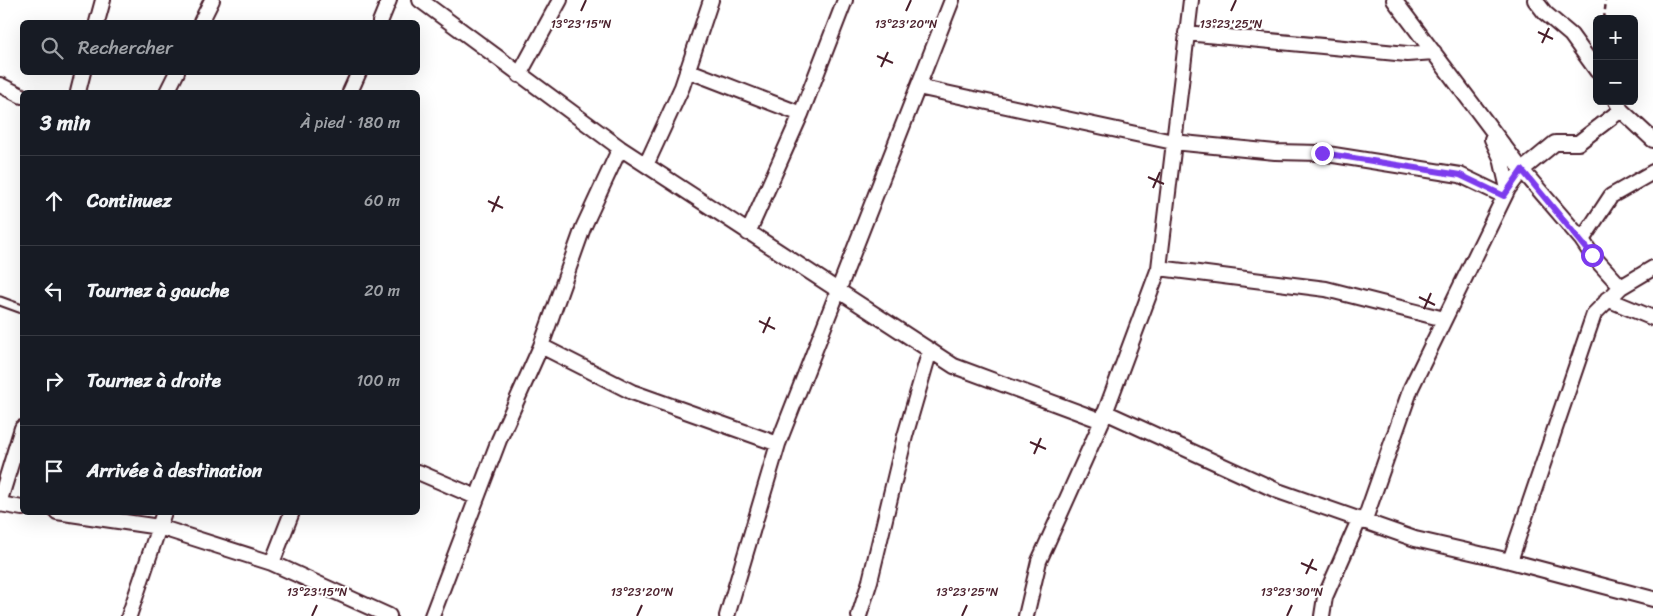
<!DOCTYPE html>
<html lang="fr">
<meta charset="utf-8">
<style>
:root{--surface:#171b24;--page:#20242c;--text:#f1f3f6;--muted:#9ea1a6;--line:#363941}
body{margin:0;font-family:Sriracha,sans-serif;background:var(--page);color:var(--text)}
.controls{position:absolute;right:15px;top:15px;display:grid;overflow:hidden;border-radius:8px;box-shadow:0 5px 20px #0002}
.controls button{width:45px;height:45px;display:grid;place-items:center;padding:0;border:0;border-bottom:1px solid var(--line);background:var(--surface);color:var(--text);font:25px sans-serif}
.stop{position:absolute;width:15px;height:15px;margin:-11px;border:4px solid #7c3aed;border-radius:50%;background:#fff}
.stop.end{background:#7c3aed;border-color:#fff;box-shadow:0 1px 5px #0008}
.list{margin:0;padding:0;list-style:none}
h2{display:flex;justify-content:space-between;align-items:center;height:65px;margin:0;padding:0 20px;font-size:21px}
h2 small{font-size:16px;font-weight:400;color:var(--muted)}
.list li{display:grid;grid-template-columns:32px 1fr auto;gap:15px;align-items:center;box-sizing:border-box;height:90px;padding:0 20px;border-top:1px solid var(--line)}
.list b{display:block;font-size:19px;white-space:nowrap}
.list em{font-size:16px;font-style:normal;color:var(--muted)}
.icon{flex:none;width:28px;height:28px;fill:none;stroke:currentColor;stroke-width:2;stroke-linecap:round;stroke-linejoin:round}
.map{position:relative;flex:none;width:1653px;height:616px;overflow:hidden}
.search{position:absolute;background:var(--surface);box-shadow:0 5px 20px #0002;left:20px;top:20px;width:400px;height:55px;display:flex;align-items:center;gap:12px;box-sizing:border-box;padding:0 18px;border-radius:8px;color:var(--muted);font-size:19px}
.panel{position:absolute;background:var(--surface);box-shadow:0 5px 20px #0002;left:20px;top:90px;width:400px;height:425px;border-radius:8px}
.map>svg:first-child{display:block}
</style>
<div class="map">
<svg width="1653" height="616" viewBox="0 0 1653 616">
<rect width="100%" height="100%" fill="#fff"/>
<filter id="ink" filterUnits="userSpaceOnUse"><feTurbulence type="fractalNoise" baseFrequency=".02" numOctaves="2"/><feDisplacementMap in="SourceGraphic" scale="10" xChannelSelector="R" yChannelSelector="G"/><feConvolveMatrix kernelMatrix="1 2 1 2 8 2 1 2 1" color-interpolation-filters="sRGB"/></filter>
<g filter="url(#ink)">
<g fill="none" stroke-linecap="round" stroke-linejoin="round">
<g stroke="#4a1f2b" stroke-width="11">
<path id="lane" d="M 0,301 L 22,309"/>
</g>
<g stroke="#4a1f2b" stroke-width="18">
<path id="street" d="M 420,0 L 620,148 L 954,366 L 1102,421
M 1394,0 L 1522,170 L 1582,240
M 1535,0 L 1545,13 L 1571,35 L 1597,71
M 97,22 L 103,0
M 201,22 L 212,0
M 380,22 L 389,0
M 1186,33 L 1407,54 L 1434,52
M 687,70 L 801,114
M 519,75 L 560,0
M 0,85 L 22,96
M 918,87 L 1173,142 L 1275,152 L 1321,153 L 1441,172 L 1460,175 L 1504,196
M 78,92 L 83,72
M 167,92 L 177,72
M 350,92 L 359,72
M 1616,101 L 1621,110 L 1653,140
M 1492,139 L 1501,158 L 1508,189
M 646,165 L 682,87 L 711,0
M 748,233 L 801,114 L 845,0
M 1159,268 L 1326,289 L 1444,319
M 1621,287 L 1592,255 L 1582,240 L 1611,196 L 1653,172
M 1607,299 L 1653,318
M 541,346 L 632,392 L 778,444
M 1105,412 L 1278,491 L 1415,539 L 1510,561 L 1653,599
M 418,472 L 476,497
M 0,500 L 22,428
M 0,504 L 22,508
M 57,512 L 159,527 L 272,563 L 389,616
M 1364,522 L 1411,388 L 1508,189 L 1522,170 L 1555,143 L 1578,143 L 1621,110
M 1510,561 L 1594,314 L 1621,287 L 1653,268
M 272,563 L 292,512
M 129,616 L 164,512
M 432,616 L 499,440 L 541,346 L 583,228 L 620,148
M 727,616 L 778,444 L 952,0
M 859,616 L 870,581 L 905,436 L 930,350
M 1026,616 L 1039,561 L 1102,421 L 1159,268 L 1191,0
M 1322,616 L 1325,597 L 1359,520"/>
</g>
<path stroke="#4a1f2b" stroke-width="2.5" stroke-dasharray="5 4" stroke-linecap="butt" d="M 1604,19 L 1606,0"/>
<use href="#lane" stroke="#fff" stroke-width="7"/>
<use href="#street" stroke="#fff" stroke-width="14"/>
</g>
</g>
<g fill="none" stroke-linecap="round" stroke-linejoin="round" filter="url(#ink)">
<path stroke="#7c3aed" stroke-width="6" d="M 1322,153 L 1460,175 L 1504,196 L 1522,170 L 1592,255"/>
</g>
<path fill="none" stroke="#4a1f2b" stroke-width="2" d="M 581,11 L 586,0M 906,11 L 911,0M 1231,11 L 1236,0M 1538,32 L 1553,39M 1542,43 L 1549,28M 877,56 L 893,63M 881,67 L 888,52M 1148,177 L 1164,184M 1153,188 L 1160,172M 488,201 L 503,208M 492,212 L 499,196M 1419,297 L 1435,305M 1424,309 L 1431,293M 759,321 L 775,329M 763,333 L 770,317M 1030,442 L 1046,449M 1034,454 L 1041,438M 1301,563 L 1317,570M 1306,574 L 1313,559M 312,616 L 317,605M 637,616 L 642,605M 962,616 L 967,605M 1287,616 L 1292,605"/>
<g font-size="12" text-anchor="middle" fill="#4a1f2b" stroke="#fff" stroke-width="4" stroke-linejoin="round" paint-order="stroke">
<text x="906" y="28">13°23'20"N</text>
<text x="1231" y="28">13°23'25"N</text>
<text x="581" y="28">13°23'15"N</text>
<text x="317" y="596">13°23'15"N</text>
<text x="642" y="596">13°23'20"N</text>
<text x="967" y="596">13°23'25"N</text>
<text x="1292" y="596">13°23'30"N</text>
</g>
</svg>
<div class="controls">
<button>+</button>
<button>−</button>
</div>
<div class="stop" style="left:1592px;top:255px"></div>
<div class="stop end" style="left:1322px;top:153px"></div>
<div class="search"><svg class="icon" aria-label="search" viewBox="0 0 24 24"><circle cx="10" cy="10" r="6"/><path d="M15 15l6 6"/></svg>Rechercher</div>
<section class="panel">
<h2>3 min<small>À pied · 180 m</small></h2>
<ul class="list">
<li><svg class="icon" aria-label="ahead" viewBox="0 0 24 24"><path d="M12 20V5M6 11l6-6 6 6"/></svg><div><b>Continuez</b></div><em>60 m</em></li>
<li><svg class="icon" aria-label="left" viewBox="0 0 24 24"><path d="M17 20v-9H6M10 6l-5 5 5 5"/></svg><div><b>Tournez à gauche</b></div><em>20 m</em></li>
<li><svg class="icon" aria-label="right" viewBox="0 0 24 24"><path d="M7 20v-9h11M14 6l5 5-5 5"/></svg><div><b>Tournez à droite</b></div><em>100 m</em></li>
<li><svg class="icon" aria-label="arrive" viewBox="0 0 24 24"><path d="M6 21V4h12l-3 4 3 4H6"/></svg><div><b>Arrivée à destination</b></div></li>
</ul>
</section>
</div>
